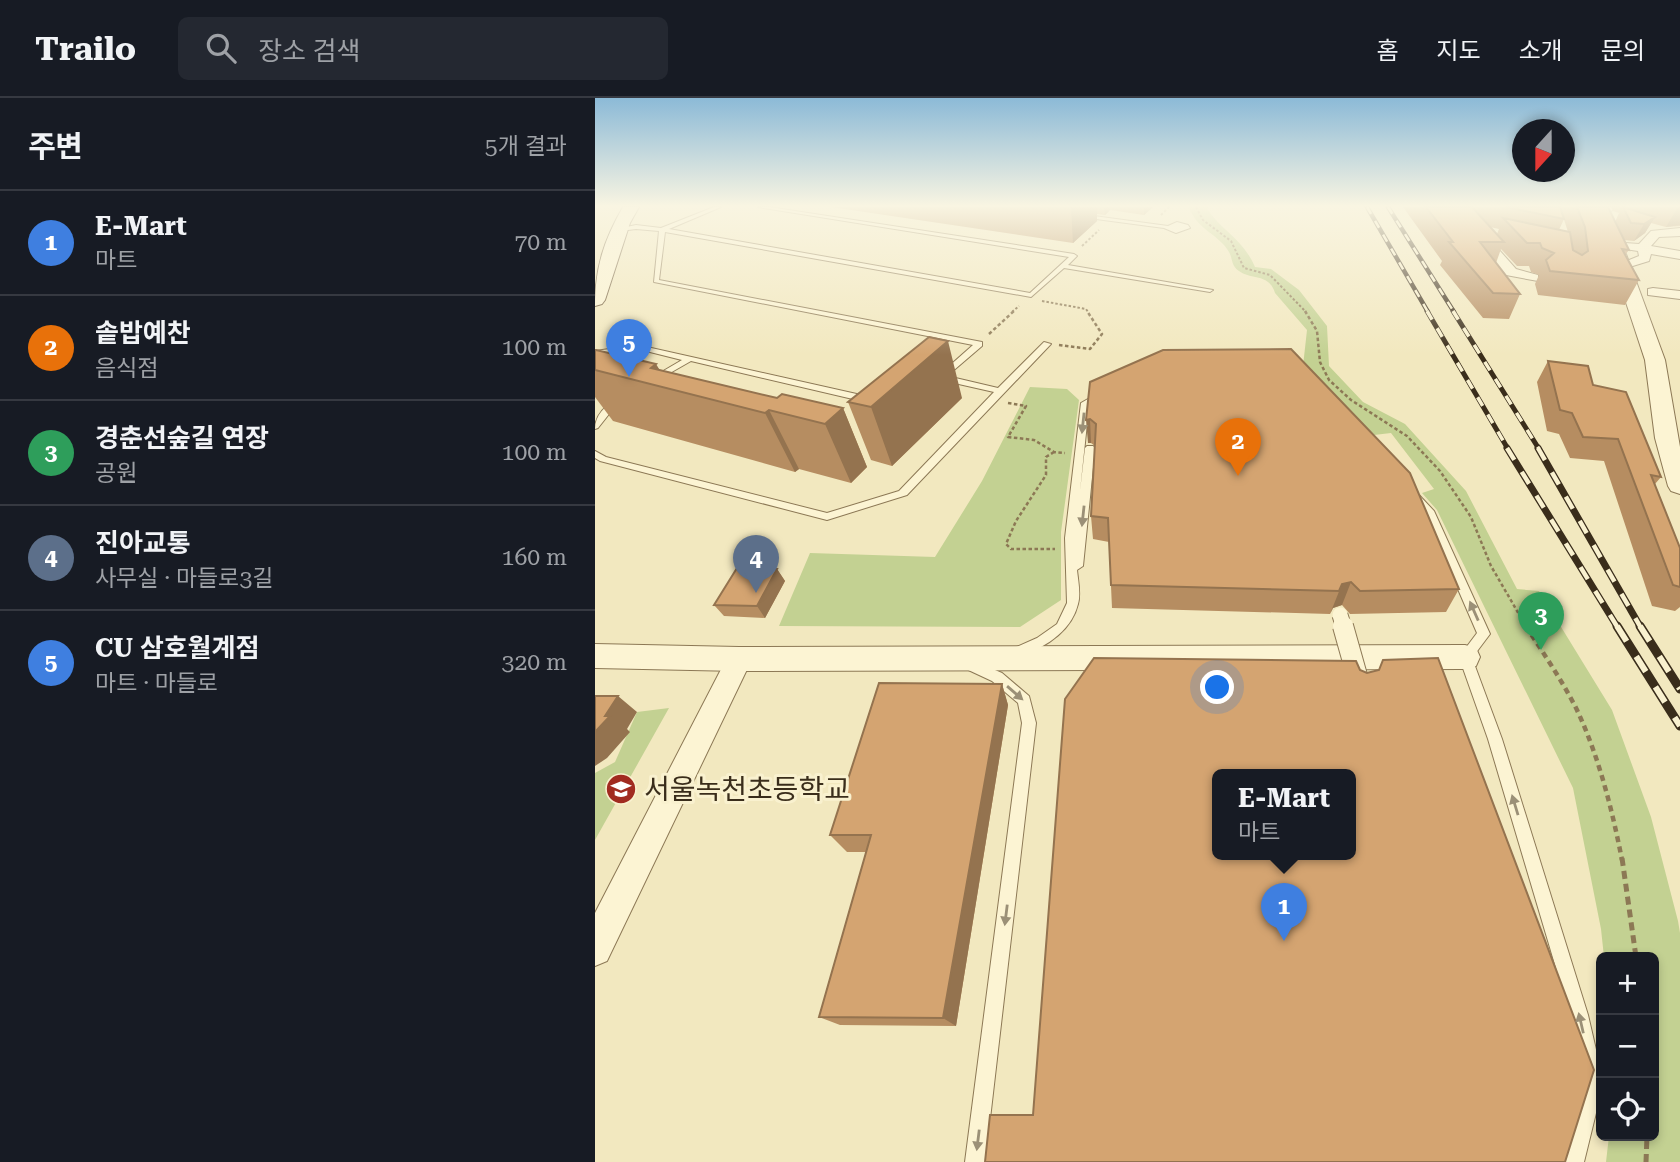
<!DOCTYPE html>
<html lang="ko">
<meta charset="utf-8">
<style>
:root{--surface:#171b24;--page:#242831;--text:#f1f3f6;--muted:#9ea1a6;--line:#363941;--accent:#cd9996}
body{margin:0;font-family:"Roboto Serif","Noto Sans KR",serif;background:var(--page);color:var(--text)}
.controls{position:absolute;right:21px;bottom:21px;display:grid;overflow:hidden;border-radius:10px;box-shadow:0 4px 10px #0003}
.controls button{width:63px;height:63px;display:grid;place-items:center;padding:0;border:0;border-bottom:2px solid var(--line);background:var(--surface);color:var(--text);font:35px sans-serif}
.compass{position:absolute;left:917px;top:21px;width:63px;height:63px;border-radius:50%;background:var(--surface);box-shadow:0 4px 10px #0003;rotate:201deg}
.you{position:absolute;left:623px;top:590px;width:24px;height:24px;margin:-18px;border:5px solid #fff;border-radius:50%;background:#1a73e8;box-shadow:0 0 0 10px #1a73e833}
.badge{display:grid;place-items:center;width:46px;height:46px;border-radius:50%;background:var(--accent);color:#fff;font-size:23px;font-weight:700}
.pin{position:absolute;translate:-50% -58px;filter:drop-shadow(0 2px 4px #0008)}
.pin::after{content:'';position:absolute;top:37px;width:24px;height:21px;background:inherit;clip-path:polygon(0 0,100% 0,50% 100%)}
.popup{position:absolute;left:617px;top:671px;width:144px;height:91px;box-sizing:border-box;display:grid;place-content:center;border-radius:10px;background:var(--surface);filter:drop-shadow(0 2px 5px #0005);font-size:23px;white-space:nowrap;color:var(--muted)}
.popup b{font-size:26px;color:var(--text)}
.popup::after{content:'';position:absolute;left:50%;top:100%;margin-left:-14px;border:14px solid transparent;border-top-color:var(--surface)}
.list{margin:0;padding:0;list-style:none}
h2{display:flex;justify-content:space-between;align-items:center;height:91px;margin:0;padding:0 28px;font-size:30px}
h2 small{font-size:23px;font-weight:400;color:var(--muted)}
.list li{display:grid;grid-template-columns:46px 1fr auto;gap:21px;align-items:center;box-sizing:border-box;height:105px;padding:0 28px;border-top:2px solid var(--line)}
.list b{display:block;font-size:26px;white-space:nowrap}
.list p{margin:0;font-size:23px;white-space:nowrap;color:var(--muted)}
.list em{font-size:23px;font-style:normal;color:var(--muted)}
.icon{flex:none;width:38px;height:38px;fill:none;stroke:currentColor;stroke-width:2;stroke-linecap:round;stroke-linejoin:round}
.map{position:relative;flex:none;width:1085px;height:1064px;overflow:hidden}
header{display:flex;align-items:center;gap:42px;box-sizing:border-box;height:98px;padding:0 35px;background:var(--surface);border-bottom:2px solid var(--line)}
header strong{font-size:33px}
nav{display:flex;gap:38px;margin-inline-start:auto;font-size:24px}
.search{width:490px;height:63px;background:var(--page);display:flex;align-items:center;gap:18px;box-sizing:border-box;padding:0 24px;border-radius:10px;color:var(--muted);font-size:26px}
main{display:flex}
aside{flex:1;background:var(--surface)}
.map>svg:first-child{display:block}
</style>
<header>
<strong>Trailo</strong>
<div class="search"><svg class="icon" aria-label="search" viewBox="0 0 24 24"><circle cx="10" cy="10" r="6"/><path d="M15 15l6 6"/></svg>장소 검색</div>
<nav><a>홈</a><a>지도</a><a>소개</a><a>문의</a></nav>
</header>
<main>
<aside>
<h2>주변<small>5개 결과</small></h2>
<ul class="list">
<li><span class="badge" style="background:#3f7fe0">1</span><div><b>E-Mart</b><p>마트</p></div><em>70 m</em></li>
<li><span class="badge" style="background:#e8710a">2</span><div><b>솥밥예찬</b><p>음식점</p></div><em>100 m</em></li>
<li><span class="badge" style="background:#2e9e5b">3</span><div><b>경춘선숲길 연장</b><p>공원</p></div><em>100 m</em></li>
<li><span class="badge" style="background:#5c6f8a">4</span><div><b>진아교통</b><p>사무실 · 마들로3길</p></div><em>160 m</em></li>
<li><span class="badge" style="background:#3f7fe0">5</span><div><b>CU 삼호월계점</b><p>마트 · 마들로</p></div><em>320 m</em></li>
</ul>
</aside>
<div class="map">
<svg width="1085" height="1064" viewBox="0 0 1085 1064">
<rect width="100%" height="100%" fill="#f2e8bf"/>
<path fill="#c3d192" d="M 594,109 L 614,109 L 612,111 C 628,134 648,141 660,169 L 676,171 L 704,192 L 732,228 L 734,268 L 768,304 L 810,326 L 871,393 L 922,491 L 944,493 L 1017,612 L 1056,719 L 1083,823 L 1085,835 L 1085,1064 L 1011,1064 L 1014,1038 L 1059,1038 L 1059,859 L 1009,859 L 1006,831 L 978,690 L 842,412 L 827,395 L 839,391 L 796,335 L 779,337 L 708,268 L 712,232 L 680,195 C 674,175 656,182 644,173 C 636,168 638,161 634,154 C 625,137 601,131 594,109 Z
M 435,289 L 472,291 L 484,302 L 466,434 L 466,502 L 425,529 L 184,528 L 215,455 L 340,459 L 387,383 Z
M 74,610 L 0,742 L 0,675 L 20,664 L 42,614 Z"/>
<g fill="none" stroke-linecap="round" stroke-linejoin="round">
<g stroke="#8c7855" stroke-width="2">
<path id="service" d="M 119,109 L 126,109 L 74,131 L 435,195 L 474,159 L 163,109 L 174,109 L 479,156 L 482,158 L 473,167 L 618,192 L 615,194 L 469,170 L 436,199 L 70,134 L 64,182 L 387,244 L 387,248 L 352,278 L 403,290 L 449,244 L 456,246 L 312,397 L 232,422 L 5,363 L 0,360 L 0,353 L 11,359 L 232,415 L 304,393 L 399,294 L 346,282 L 343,278 L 378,247 L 59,184 L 64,133 L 41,131 L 25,133 L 22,131 L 41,127 L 66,130 Z
M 484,116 L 573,128 L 582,124 L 593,127 L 595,130 L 581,135 L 569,130 L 486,119 Z
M 43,247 L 275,299 L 279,302 L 275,305 L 96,263 L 61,283 L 58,283 L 58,279 L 87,262 L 43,251 L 0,257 L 0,253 Z
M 505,294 L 512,296 L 494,306 L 485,393 L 490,350 L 492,348 L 498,348 L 500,350 L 488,468 L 482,472 C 483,482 486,496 483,506 C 476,535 447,551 421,560 L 417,559 L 415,555 L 417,551 L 442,540 L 462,526 L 472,505 L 470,440 L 486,305 Z
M 21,301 L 28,303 L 18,311 L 3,330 L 0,331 C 0,317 10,308 21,301 Z
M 820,396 L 824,397 L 839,413 L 895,536 L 877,560 L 907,641 L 993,917 L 1005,969 L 1001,1015 L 989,1064 L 969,1064 L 981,1015 L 985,969 L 975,917 L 893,641 L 864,559 L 882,535 L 830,415 L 815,399 Z
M 372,560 L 407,575 L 434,598 L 441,625 L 390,1064 L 370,1064 L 427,625 L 423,605 L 397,583 L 367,569 L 366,565 L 367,561 Z"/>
</g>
<g stroke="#8c7855" stroke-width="2">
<path id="minor" d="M 855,109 L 866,109 L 921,171 L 943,177 L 943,183 L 911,177 Z
M 1085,130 L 1085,138 L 1064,139 L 1056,148 L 1085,153 L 1085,161 L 1056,156 L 1054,163 L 1028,171 L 1022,167 L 1044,158 L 1043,153 L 1030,151 L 1030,145 L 1044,146 L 1056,133 Z
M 1058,190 L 1085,193 L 1085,201 L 1053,197 L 1053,191 Z
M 144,551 L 153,554 L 157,561 L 12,863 L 0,868 L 0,815 L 135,554 Z"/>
</g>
<g stroke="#8c7855" stroke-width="2">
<path id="tertiary" d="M 985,109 L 1024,109 C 1015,116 994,116 985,109 Z
M 1023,151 L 1031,156 L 1070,262 L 1085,349 L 1085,396 L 1076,393 L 1073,388 L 1060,340 L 1050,262 L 1015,156 Z
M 0,546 L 144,549 L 870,547 L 881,550 L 885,559 L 881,568 L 870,571 L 144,573 L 0,570 Z"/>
</g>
<g stroke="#6e5939" stroke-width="2">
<path id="secondary" d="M 28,109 L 44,109 L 35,125 L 10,202 L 7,206 L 0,208 C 0,170 9,142 28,109 Z"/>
</g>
<path stroke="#8c7855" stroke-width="2" stroke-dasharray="2.5 2" stroke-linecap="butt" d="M 601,109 L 608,122 L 636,143 L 649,170 L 675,177 L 711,214
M 566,117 L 574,109
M 487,148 L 504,132
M 447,203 L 491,211 L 493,214
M 417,214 L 424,208"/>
<path stroke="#8c7855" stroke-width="2.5" stroke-dasharray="3.5 2.5" stroke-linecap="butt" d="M 710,213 L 722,233 L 725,264 L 734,282 L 756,302 L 812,338 L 845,373 L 876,419 L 896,468 L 932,530
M 394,236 L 419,213
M 464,247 L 495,251 L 507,236 L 492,213
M 413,305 L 431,308 L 413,339 L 439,342 L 459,354 L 470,355
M 459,354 L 451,359 L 451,377 L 421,423 L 411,446 L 416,451 L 460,451"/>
<path stroke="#8c7855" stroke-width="4.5" stroke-dasharray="6 4.5" stroke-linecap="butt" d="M 931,528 C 948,555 967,582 982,612 C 1004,659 1017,711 1027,762"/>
<path stroke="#8c7855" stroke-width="5" stroke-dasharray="8 5" stroke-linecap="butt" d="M 1027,760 L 1041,859
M 1051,1064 L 1052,1038"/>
<use href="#service" fill="#fcf4d3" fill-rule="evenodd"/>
<use href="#minor" fill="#fcf4d3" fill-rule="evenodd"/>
<use href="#tertiary" fill="#fcf4d3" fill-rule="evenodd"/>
<use href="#secondary" fill="#fcf4d3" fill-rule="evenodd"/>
<g stroke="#3a2d1b" stroke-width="4.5">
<path id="rail-far3" d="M 772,109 L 833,214
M 793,109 L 859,214"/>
</g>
<g stroke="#3a2d1b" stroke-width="5">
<path id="rail-far2" d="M 832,213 L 913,351
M 858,213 L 944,351"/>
</g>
<g stroke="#3a2d1b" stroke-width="7">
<path id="rail-far1" d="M 912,350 L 1023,530
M 943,350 L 1046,530"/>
</g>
<g stroke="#3a2d1b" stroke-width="9">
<path id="rail" d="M 1022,528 L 1085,628
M 1045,528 L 1085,591"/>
</g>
<use href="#rail-far3" stroke="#f9f1cf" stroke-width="2.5" stroke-dasharray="8" stroke-linecap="butt"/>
<use href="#rail-far2" stroke="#f9f1cf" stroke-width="3.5" stroke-dasharray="10" stroke-linecap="butt"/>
<use href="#rail-far1" stroke="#f9f1cf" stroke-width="4.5" stroke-dasharray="14" stroke-linecap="butt"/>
<use href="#rail" stroke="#f9f1cf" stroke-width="6" stroke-dasharray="18" stroke-linecap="butt"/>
<g stroke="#8c7855" stroke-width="17" stroke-linecap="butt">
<path id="pedestrian-bridge-far1" d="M 745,517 L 749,530"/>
</g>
<g stroke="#8c7855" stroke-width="22" stroke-linecap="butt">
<path id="pedestrian-bridge" d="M 748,528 L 764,585"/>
</g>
<use href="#pedestrian-bridge-far1" stroke="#fcf4d3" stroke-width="15"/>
<use href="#pedestrian-bridge" stroke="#fcf4d3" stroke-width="20"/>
</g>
<path fill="#b68d61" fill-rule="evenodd" d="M 236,109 L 558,109 L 549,117 L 515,112 L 510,117 L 502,116 L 502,123 L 478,145 Z
M 808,109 L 965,109 L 969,121 L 964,132 L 973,134 L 965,109 L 1012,109 L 1020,124 L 1024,115 L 1018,113 L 1016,109 L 1085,109 L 1085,128 L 1071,129 L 1056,125 L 1050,135 L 1039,143 L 1029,142 L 1034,152 L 1030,157 L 1044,182 L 1030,207 L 943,197 L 940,186 L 944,177 L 936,174 L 934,168 L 922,168 L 906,151 L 901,165 L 925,196 L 914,221 L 888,220 L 845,167 L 847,163 ZM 895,129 L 904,131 L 902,136 Z
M 0,252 L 65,272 L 182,300 L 248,310 L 272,369 L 256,385 L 204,371 L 200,374 L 18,323 L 0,299 Z
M 953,263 L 998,287 L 1066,379 L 1060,386 L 1085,450 L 1085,509 L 1080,513 L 1057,508 L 1009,363 L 975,360 L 964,336 L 952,333 L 942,284 Z
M 495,284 L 864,491 L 851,514 L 755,516 L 747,507 L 738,510 L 735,516 L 517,510 L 514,444 L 498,441 L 496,418 L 500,348 L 496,345 L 493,345 Z
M 367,300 L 297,368 L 276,362 L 253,304 Z
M 182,471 L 190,483 L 170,520 L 129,518 L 119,507 Z
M 407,586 L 413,607 L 361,928 L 245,927 L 224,919 L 271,754 L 252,754 L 235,737 Z"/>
<path fill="#94734f" d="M 476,109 L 502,109 L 502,123 L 478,145 Z
M 509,109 L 515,109 L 515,112 L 510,117 Z
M 549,109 L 558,109 L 549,117 Z
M 1083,109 L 1085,109 L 1085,127 L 1071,129 Z
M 1060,119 L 1050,135 L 1039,143 L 1049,126 Z
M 353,243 L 367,300 L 297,368 L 276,309 Z
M 61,266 L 77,292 L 56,270 Z
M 248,310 L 272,369 L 256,385 L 230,326 Z
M 174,312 L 204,371 L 200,374 L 170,315 Z
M 495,321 L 496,345 L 493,345 L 491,322 Z
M 182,471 L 190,483 L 170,520 L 162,508 Z
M 756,484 L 747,507 L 738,510 L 735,516 L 747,486 Z
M 407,586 L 413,607 L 361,928 L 348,920 Z
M 23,598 L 42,614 L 32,631 L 35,634 L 12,660 L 0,668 L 0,634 Z"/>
<path fill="#d4a471" stroke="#94734f" stroke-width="2" fill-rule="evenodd" d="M 831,109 L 877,109 L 909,144 L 885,144 L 925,196 L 898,195 L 854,144 L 858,144 Z
M 911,109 L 965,109 L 969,121 Z
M 982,109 L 1013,109 L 1034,152 L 1027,151 L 1044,182 L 955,173 L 951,162 L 959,155 L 947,150 L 945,145 L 932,145 L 908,120 L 975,134 L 978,152 L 987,157 L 993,153 L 990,129 Z
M 1028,109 L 1060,119 L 1049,126 L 1036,125 Z
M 334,239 L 353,243 L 276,309 L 253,304 Z
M 696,251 L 815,375 L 864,491 L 765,493 L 756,484 L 747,486 L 744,493 L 516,487 L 513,420 L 496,418 L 501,326 L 495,321 L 491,322 L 495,284 L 568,252 Z
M 0,252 L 1,252 L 61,266 L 56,270 L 182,300 L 187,296 L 248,310 L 230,326 L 174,312 L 170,315 L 0,272 Z
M 953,263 L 993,268 L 998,287 L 1031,294 L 1066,379 L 1056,377 L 1085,450 L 1085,489 L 1078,487 L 1023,341 L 988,339 L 977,315 L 965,312 Z
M 142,470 L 182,471 L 162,508 L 119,507 Z
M 499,560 L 761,563 L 765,572 L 772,575 L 784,572 L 788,562 L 843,560 L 999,972 L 970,1064 L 390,1064 L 395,1017 L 438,1017 L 470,601 ZM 622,677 L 755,677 L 755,757 L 622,757 Z
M 284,585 L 407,586 L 348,920 L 224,919 L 276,737 L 235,737 Z
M 0,598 L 23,598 L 10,618 L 15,618 L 0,634 Z"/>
<defs><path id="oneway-solid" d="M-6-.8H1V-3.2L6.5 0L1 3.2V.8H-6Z" transform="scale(1.75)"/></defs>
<g fill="#9b9077">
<use href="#oneway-solid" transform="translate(488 325) rotate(96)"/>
<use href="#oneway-solid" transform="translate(488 418) rotate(96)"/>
<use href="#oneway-solid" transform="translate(879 513) rotate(-114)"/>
<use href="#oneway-solid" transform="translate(420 595) rotate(41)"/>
<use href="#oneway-solid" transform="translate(920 707) rotate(-107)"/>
<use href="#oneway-solid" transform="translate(411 817) rotate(97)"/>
<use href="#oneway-solid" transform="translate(986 925) rotate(-103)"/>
<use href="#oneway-solid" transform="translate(383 1042) rotate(97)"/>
</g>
<linearGradient id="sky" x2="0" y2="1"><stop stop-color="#8cbad7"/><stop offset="0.42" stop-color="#f9f5e2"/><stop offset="1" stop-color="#f9f5e2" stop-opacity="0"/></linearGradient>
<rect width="1085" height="257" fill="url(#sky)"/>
<defs>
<g id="school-disc" transform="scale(1.575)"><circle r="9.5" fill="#a12b20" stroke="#f9f1cf"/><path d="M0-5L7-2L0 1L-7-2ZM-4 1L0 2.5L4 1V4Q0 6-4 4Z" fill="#fff"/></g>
</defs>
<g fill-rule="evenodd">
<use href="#school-disc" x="26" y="691"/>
</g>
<g text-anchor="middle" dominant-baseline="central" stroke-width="6" stroke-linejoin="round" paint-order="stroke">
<g font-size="28" fill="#3a2d1b" stroke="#f9f1cf" text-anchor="start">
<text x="49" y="691">서울녹천초등학교</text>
</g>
</g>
</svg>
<div class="controls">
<button>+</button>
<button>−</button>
<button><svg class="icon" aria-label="locate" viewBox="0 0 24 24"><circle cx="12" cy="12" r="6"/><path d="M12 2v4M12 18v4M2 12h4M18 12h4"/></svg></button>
</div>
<svg class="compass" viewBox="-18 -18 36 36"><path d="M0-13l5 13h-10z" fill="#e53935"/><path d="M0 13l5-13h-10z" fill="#9ea1a6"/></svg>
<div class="you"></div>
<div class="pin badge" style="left:689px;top:843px;background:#3f7fe0">1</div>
<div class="popup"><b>E-Mart</b>마트</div>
<div class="pin badge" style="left:643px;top:378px;background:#e8710a">2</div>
<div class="pin badge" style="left:946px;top:552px;background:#2e9e5b">3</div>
<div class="pin badge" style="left:161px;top:495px;background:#5c6f8a">4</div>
<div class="pin badge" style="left:34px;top:279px;background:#3f7fe0">5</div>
</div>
</main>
